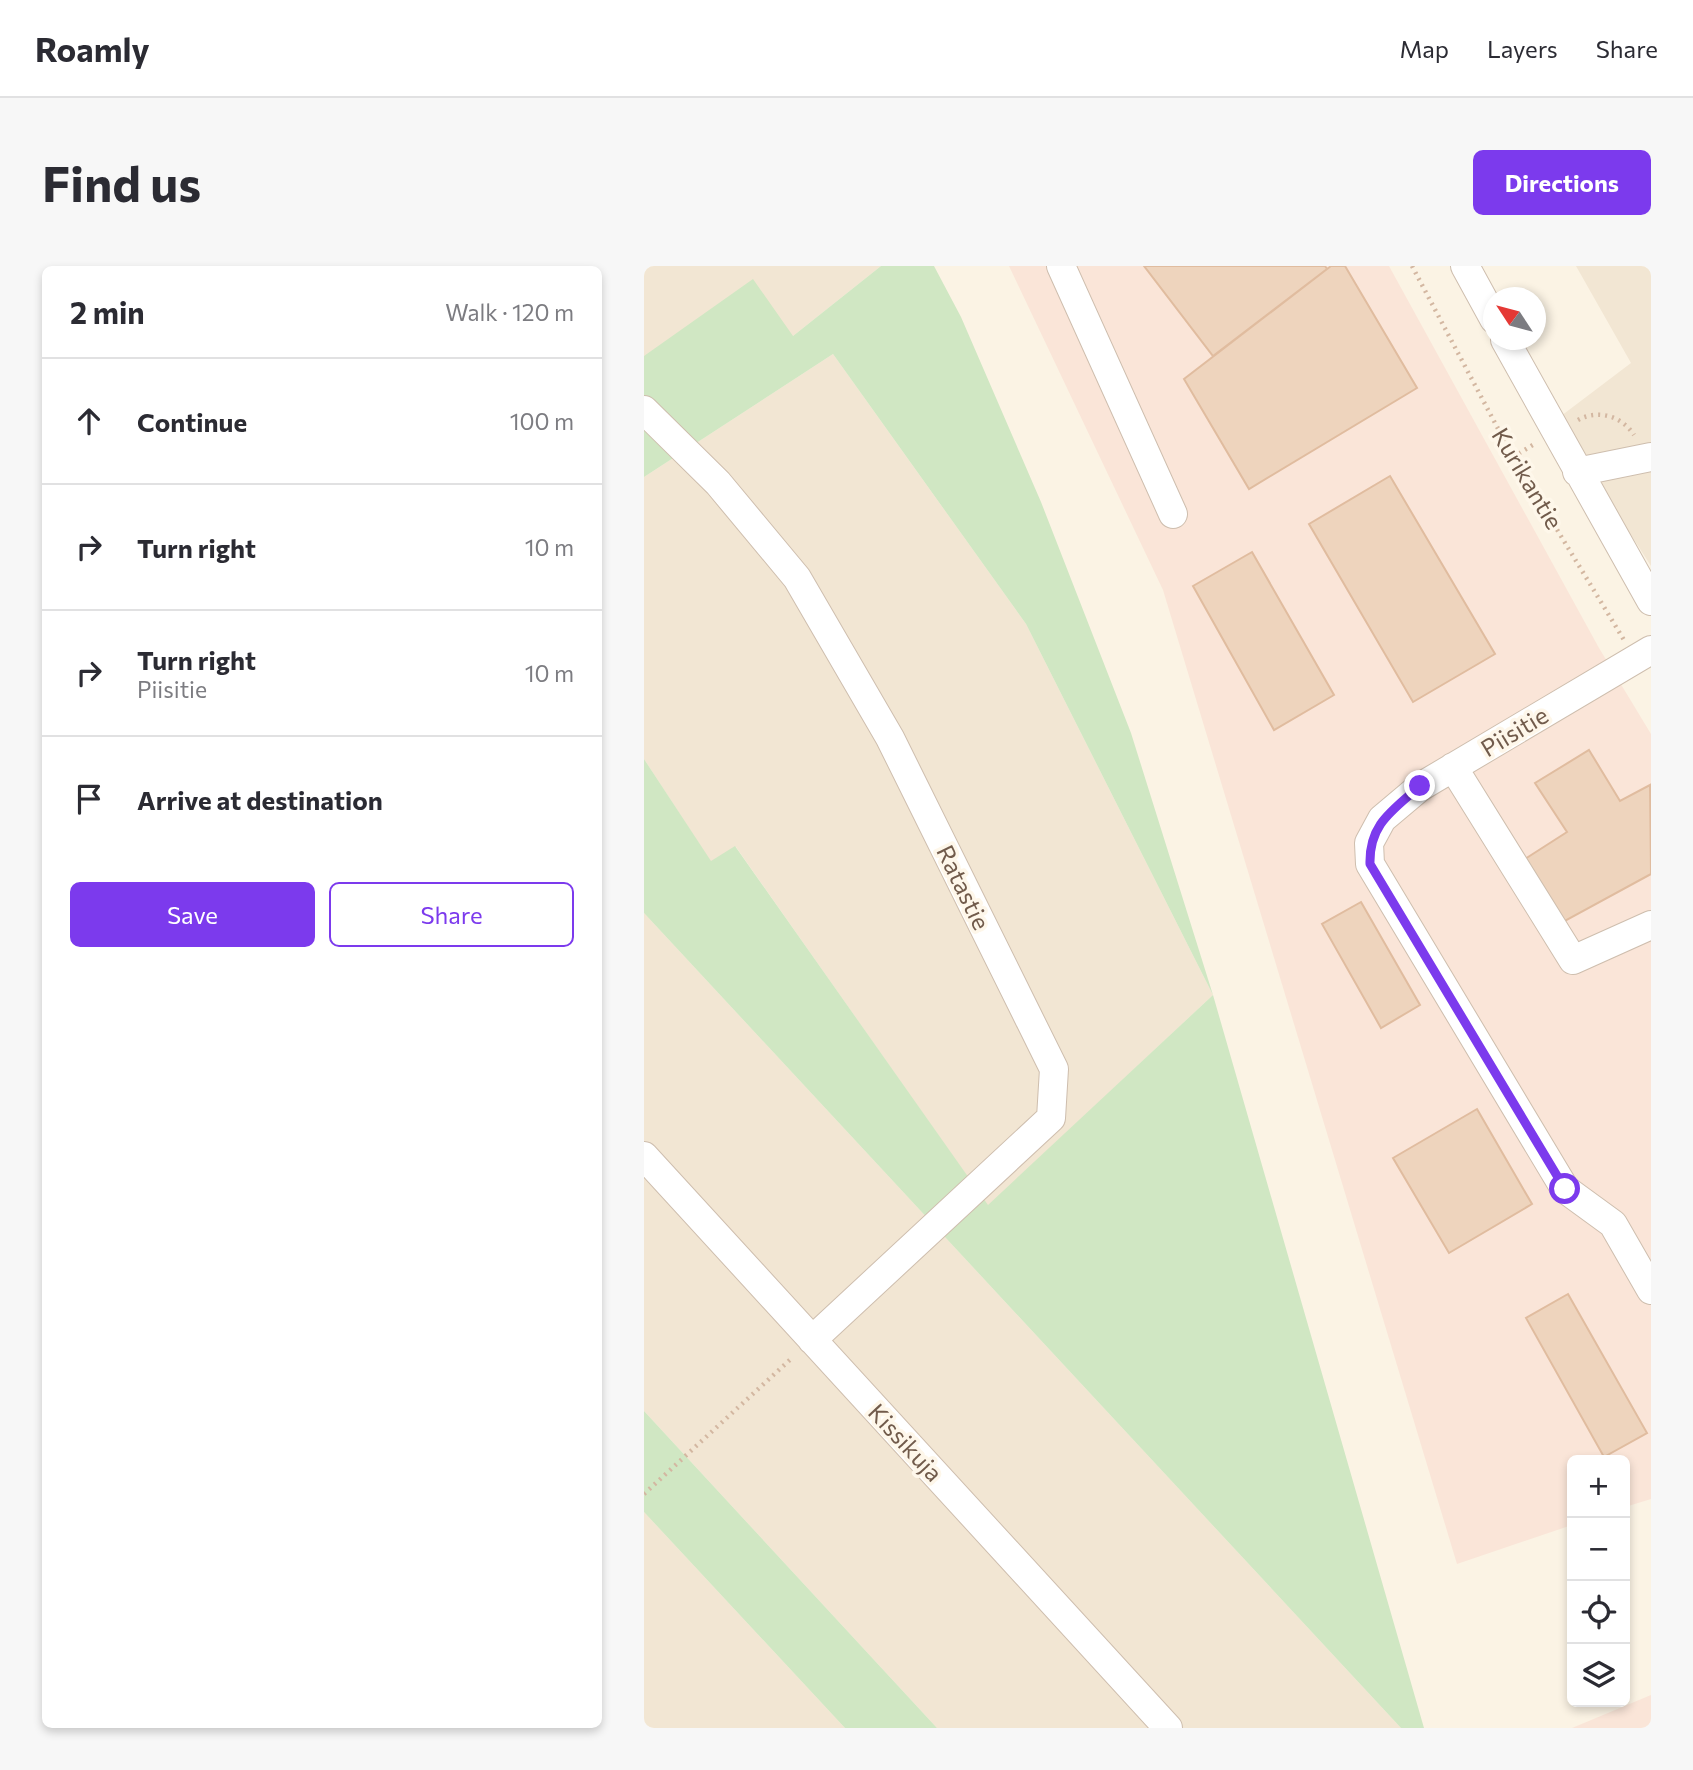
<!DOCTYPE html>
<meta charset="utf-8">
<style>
:root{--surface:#fff;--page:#f7f7f7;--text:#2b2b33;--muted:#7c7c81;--line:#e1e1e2;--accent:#7c3aed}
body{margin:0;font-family:Commissioner,sans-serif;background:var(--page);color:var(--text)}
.controls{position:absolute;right:21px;bottom:21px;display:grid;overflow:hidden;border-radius:10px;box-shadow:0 4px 10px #0003}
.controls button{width:63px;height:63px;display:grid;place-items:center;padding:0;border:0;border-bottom:2px solid var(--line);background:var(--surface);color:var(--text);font:35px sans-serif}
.compass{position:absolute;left:839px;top:21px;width:63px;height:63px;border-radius:50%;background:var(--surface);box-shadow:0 4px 10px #0003;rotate:306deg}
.stop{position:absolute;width:21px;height:21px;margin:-16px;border:5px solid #7c3aed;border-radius:50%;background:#fff}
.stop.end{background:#7c3aed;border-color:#fff;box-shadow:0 2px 7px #0008}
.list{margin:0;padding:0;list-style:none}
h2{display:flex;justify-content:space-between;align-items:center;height:91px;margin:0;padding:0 28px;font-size:30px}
h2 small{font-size:23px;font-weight:400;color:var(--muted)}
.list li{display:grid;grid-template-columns:46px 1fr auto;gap:21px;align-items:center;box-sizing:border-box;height:126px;padding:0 28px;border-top:2px solid var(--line)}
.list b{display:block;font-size:26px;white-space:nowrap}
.list p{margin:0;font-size:23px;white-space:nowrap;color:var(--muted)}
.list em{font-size:23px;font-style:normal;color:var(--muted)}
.actions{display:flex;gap:14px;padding:21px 28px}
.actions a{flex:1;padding:16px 0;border:2px solid var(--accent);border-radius:10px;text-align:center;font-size:24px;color:var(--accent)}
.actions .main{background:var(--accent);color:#fff}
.icon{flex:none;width:38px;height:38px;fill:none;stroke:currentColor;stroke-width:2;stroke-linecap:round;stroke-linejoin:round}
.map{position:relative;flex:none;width:1007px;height:1462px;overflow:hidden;border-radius:10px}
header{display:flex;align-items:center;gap:42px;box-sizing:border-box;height:98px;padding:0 35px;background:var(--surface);border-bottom:2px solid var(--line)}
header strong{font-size:33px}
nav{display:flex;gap:38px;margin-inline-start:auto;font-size:24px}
.intro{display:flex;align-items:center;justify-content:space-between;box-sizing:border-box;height:168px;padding:0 42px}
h1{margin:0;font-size:49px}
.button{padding:18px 32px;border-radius:10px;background:var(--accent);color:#fff;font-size:24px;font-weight:700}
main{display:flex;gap:42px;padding:0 42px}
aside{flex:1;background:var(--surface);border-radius:10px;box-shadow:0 4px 10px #0003}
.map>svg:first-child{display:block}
</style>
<header>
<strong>Roamly</strong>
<nav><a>Map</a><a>Layers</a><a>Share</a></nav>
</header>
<div class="intro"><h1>Find us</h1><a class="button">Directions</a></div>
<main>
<aside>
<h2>2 min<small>Walk · 120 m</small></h2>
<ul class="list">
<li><svg class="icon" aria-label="ahead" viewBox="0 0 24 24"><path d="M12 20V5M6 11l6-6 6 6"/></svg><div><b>Continue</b></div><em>100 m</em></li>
<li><svg class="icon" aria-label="right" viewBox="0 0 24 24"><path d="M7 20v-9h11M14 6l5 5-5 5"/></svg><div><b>Turn right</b></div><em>10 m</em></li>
<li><svg class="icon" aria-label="right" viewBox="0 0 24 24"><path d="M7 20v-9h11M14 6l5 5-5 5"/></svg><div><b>Turn right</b><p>Piisitie</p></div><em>10 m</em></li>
<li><svg class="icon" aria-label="arrive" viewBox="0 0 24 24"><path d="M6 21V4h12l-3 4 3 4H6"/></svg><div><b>Arrive at destination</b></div></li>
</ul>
<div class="actions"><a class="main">Save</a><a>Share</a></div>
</aside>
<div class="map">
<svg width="1007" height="1462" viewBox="0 0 1007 1462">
<rect width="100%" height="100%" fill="#fbf3e4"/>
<path fill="#f2e6d3" d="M 0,0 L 237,0 L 149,70 L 0,90 Z
M 932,0 L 1007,0 L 1007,300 L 951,213 L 917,150 L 987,97 Z
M 189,88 L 382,358 L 569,729 L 344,940 L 92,581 L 67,596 L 0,493 L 0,211 Z
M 0,647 L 757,1462 L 293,1462 L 0,1145 Z
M 0,1246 L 201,1462 L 0,1462 Z"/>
<path fill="#fae5d8" d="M 365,0 L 745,0 L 955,382 L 1007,468 L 1007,1233 L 981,1241 L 981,1194 L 928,1194 L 928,1259 L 813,1298 L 519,324 Z
M 1007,1429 L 1007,1462 L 928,1462 Z"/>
<path fill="#d0e7c3" d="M 237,0 L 290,0 L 317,51 L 397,236 L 487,467 L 569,729 L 780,1462 L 757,1462 L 0,647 L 0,493 L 67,595 L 91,580 L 344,939 L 569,729 L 382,358 L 189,88 L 0,211 L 0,90 L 109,13 L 149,70 Z
M 0,1145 L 293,1462 L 201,1462 L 0,1246 Z"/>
<path fill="#eed4bd" stroke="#e0bc9f" stroke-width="2" d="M 500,0 L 681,0 L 683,3 L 569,90 Z
M 687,0 L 701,0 L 773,122 L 605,223 L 540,113 Z
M 746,210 L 851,388 L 769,436 L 665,258 Z
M 608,286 L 690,429 L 630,464 L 549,320 Z
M 945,484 L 976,535 L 1006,519 L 1007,608 L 919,656 L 881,593 L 923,566 L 891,517 Z
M 717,636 L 776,739 L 737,762 L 678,658 Z
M 833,843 L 888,938 L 805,987 L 749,892 Z
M 924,1028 L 1003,1167 L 960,1191 L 882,1052 Z"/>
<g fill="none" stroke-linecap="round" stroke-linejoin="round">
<g stroke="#cebeae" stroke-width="30">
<path id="minor" d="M 417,0 L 529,248
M 821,0 L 850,53
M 861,74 L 1007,335
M 0,144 L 74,217 L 153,312 L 246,472 L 410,803 L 407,852 L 168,1074
M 933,206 L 1007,191
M 1007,384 L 776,521 L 738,553 L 725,577 L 726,598 L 921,923 L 969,958 L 1007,1024
M 809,501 L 929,694 L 1007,659
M 0,890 L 524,1462"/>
</g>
<path stroke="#d3b7a1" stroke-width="4.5" stroke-dasharray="2 5" stroke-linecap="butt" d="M 768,0 L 869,191 L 980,374
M 934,154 C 954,143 978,150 990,169
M 869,191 L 892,177
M 0,1228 L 149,1091"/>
<use href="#minor" stroke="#fff" stroke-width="28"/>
</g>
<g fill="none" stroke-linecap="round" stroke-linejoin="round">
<path stroke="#7c3aed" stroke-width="9" d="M 776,520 C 748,545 725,558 726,598 L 921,923"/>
</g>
<g text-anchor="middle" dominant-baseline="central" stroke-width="7" stroke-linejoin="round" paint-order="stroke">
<g font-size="24" fill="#715b4b" stroke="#fef7ea">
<text transform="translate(884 212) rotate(59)">Kurikantie</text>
<text transform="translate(870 465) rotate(-31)">Piisitie</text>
<text transform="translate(320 621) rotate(64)">Ratastie</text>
<text transform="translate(262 1176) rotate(47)">Kissikuja</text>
</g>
</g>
</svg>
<div class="controls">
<button>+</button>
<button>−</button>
<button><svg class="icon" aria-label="locate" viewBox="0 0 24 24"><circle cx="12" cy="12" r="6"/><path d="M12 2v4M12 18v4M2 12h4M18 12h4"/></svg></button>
<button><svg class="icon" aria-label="layers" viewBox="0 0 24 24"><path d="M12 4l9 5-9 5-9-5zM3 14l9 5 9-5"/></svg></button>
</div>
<svg class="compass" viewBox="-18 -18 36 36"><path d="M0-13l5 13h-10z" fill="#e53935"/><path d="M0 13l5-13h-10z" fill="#7c7c81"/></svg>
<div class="stop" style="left:921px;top:923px"></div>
<div class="stop end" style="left:776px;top:520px"></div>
</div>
</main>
